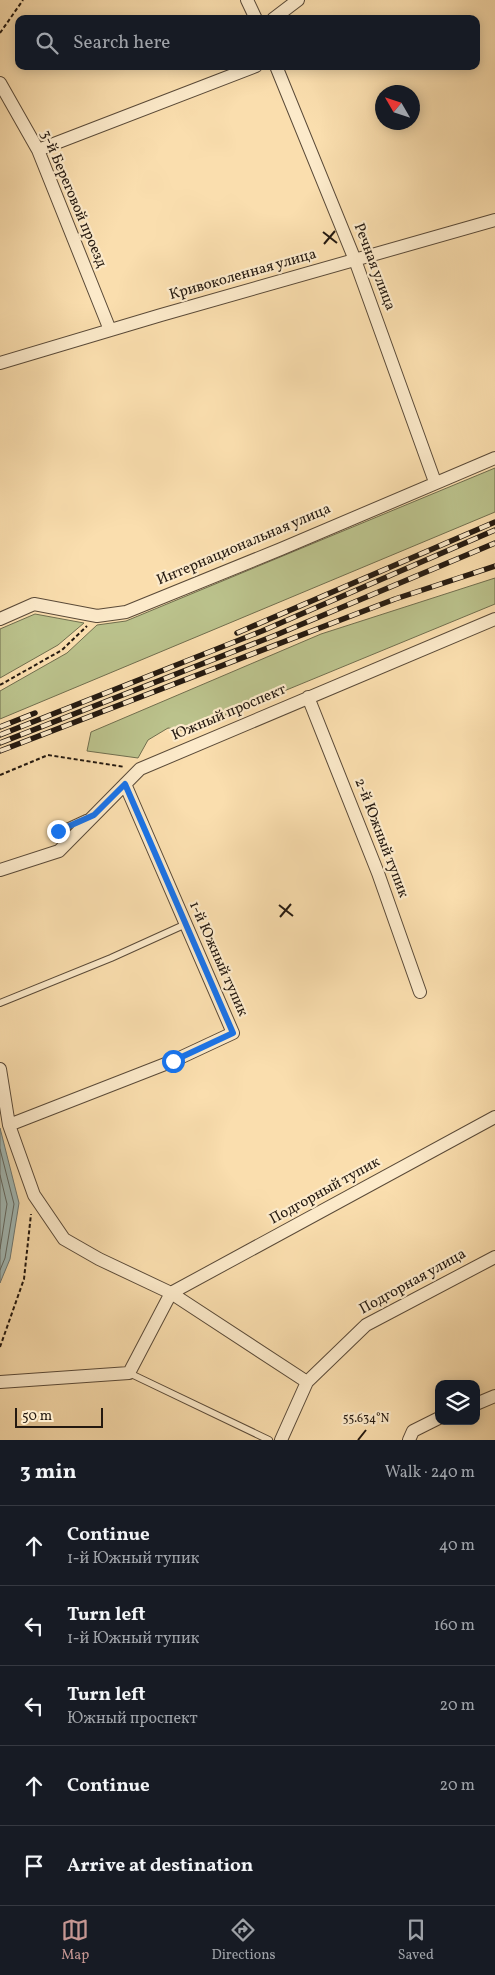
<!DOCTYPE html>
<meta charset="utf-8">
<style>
:root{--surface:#171b24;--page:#242831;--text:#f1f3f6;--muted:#9ea1a6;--line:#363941;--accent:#c59692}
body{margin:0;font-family:Vollkorn,serif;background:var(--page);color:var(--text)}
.controls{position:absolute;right:15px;bottom:15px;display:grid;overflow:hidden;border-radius:10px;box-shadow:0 2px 12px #0003}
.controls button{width:45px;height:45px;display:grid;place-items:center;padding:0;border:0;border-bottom:1px solid var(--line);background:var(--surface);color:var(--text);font:25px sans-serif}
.compass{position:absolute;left:375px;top:85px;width:45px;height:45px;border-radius:50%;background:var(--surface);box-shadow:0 2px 12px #0003;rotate:309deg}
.scale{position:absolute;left:15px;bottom:12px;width:88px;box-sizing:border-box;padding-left:5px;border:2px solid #241910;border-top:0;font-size:14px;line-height:18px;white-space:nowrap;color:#241910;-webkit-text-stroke:4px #fceaca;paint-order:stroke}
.stop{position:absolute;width:15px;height:15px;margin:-11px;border:4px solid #1a73e8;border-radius:50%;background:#fff}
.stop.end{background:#1a73e8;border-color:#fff;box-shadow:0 1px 5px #0008}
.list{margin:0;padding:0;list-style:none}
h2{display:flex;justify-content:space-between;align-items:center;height:65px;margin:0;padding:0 20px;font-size:21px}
h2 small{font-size:16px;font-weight:400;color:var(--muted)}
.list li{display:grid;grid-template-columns:32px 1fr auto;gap:15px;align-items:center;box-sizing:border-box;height:80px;padding:0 20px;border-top:1px solid var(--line)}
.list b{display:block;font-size:19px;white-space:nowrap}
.list p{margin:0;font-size:16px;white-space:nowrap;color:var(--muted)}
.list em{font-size:16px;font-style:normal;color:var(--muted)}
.icon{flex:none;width:28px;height:28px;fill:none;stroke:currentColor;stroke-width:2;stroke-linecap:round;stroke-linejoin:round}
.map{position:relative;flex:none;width:495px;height:1440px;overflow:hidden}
.search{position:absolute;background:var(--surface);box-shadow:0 2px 12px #0003;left:15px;right:15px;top:15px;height:55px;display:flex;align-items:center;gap:12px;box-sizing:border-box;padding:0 18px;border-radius:10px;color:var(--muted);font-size:19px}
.sheet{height:465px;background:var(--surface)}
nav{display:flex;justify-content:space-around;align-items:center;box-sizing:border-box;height:70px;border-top:1px solid var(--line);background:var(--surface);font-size:14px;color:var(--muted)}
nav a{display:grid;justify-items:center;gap:2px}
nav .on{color:var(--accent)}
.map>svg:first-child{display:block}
</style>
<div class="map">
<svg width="495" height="1440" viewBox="0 0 495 1440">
<rect width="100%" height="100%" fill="#fadeae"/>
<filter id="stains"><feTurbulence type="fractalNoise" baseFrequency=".004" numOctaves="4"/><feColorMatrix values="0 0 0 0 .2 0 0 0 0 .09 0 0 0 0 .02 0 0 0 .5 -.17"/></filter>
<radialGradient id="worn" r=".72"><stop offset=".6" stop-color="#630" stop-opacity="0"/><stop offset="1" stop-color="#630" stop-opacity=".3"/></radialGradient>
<path fill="#bbc28c" stroke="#706e4e" d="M 495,468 L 495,512 L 0,719 L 0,691 L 67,653 L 97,625 L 126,621 Z
M 495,578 L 495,604 L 187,731 L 168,728 L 148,740 L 138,758 L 87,751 L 91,732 L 321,634 Z
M 35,614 L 84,623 L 58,645 L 0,678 L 0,629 Z"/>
<path fill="#a2b9b5" stroke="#707973" d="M 0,1128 L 19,1203 L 10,1259 L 0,1283 Z"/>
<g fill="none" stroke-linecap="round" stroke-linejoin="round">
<path stroke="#636962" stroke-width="1" d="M 0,1149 L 14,1204 L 5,1258 L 0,1270
M 0,1175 L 7,1204 L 0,1249"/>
<g stroke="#5a4a38" stroke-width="8">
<path id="service" d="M 58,831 L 86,818
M 0,1003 L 111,958 L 186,924
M 129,1373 L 269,1440"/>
</g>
<g stroke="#5a4a38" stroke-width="14">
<path id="minor" d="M 247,0 L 256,19
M 273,19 L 298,0
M 276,66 L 355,260 L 435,482
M 0,83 L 38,150 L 110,330
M 38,150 L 256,66
M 0,363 L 161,315 L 495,220
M 0,619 L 34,604 L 97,616 L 126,612 L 281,549 L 495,458
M 308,697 L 378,873 L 420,992
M 0,870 L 59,851 L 140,769 L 495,619
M 0,1069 L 9,1125 L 34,1195 L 64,1239 L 99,1259 L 171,1293 L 307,1382
M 9,1125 L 173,1061 L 233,1033 L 125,784
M 0,1382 L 129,1373 L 171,1293 L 495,1117
M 476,1404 L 495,1396
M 281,1440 L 307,1382 L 366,1325 L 495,1257
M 409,1440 L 413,1431 L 439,1418"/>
</g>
<path stroke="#241910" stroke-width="2" stroke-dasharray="4 2.5" stroke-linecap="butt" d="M 0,33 L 23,0
M 0,685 L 62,650 L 87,626
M 0,775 L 48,755 L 125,767
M 0,1347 L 24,1279 L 31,1214"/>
<use href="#service" stroke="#fceaca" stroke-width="6"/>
<use href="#minor" stroke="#fceaca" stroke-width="12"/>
<g stroke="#241910" stroke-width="5.5">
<path id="rail" d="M 237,633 L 495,522
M 0,727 L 35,713
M 0,735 L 262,631 L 495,530
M 0,743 L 276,635 L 495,543
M 0,751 L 395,599 L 495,566"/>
</g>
<use href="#rail" stroke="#fceaca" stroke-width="4" stroke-dasharray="11" stroke-linecap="butt"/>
</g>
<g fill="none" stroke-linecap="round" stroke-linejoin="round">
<path stroke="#1a73e8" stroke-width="6" d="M 58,831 L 94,815 L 125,784 L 233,1033 L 173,1061"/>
</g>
<path fill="none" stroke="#241910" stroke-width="2" d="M 323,232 L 337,243M 324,244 L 335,231M 279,905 L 293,916M 280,917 L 291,904M 358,1440 L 366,1430"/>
<g text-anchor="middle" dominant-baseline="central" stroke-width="4.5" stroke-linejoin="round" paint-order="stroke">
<g font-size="15" fill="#241910" stroke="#fceaca">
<text transform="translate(73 199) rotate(67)">3-й Береговой проезд</text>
<text transform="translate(374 267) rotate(69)">Речная улица</text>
<text transform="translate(243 275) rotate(-16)">Кривоколенная улица</text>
<text transform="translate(244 545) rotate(-23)">Интернациональная улица</text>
<text transform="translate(229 713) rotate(-23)">Южный проспект</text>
<text transform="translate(381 838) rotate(69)">2-й Южный тупик</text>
<text transform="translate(218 959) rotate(66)">1-й Южный тупик</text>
<text transform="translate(325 1191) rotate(-29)">Подгорный тупик</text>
<text transform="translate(413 1282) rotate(-29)">Подгорная улица</text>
</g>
</g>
<g font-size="12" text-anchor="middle" fill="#241910" stroke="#fceaca" stroke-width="4.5" stroke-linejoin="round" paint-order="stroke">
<text x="366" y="1422">55.634°N</text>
</g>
<rect width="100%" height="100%" filter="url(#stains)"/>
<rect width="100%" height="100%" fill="url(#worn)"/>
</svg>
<div class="controls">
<button><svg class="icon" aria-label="layers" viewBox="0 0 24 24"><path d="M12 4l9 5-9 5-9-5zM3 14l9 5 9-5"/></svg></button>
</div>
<svg class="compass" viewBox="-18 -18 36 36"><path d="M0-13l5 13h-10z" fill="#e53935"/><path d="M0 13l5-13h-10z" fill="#9ea1a6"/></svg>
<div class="scale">50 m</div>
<div class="stop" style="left:173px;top:1061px"></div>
<div class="stop end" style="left:58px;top:831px"></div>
<div class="search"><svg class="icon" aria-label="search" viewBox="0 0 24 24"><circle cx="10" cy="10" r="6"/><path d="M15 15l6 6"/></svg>Search here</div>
</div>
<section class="sheet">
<h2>3 min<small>Walk · 240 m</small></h2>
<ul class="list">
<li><svg class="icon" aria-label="ahead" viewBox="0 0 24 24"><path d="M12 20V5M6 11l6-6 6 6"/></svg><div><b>Continue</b><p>1-й Южный тупик</p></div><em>40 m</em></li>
<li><svg class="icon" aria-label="left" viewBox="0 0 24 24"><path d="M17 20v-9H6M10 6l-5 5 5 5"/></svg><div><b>Turn left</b><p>1-й Южный тупик</p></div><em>160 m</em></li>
<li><svg class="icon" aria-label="left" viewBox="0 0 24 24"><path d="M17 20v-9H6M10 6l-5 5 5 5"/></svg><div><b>Turn left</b><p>Южный проспект</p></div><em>20 m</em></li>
<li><svg class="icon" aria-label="ahead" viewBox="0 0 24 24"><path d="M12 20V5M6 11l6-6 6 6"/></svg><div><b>Continue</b></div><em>20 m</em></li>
<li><svg class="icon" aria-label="arrive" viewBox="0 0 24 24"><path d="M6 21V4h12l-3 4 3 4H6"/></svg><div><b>Arrive at destination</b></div></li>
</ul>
</section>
<nav>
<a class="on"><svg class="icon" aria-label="map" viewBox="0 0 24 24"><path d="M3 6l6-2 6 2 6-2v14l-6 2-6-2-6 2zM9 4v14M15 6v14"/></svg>Map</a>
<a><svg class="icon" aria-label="directions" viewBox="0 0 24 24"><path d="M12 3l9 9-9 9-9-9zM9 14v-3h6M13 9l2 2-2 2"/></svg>Directions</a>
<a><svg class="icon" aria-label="saved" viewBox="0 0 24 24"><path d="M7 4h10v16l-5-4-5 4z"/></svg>Saved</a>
</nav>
